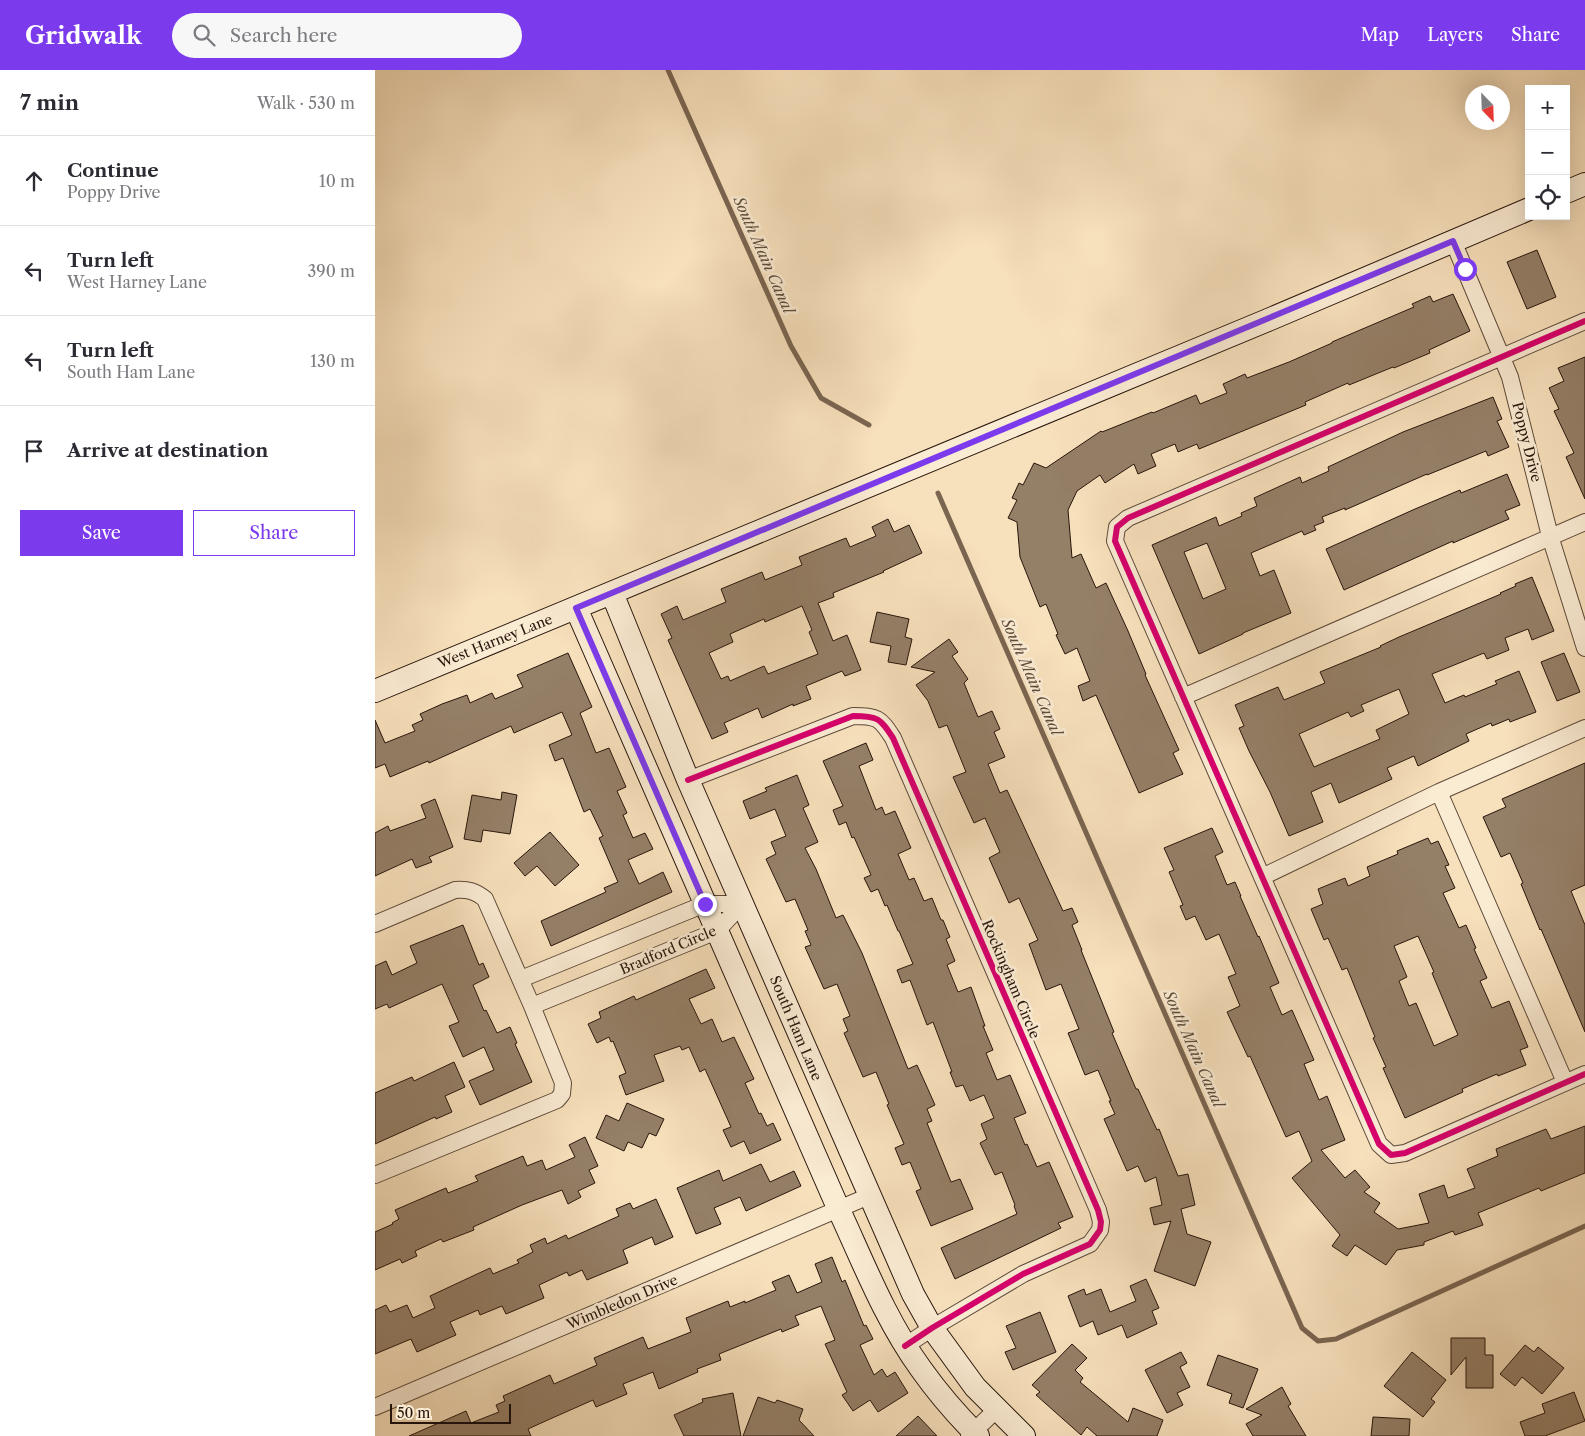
<!DOCTYPE html>
<meta charset="utf-8">
<style>
:root{--surface:#fff;--page:#f7f7f7;--text:#2b2b33;--muted:#7c7c81;--line:#e1e1e2;--accent:#7c3aed}
body{margin:0;font-family:"Libre Caslon Text",serif;background:var(--page);color:var(--text)}
.controls{position:absolute;right:15px;top:15px;display:grid;overflow:hidden;border-radius:0px;box-shadow:0 5px 20px #0002}
.controls button{width:45px;height:45px;display:grid;place-items:center;padding:0;border:0;border-bottom:1px solid var(--line);background:var(--surface);color:var(--text);font:25px sans-serif}
.compass{position:absolute;left:1090px;top:15px;width:45px;height:45px;border-radius:50%;background:var(--surface);box-shadow:0 5px 20px #0002;rotate:157deg}
.scale{position:absolute;left:15px;bottom:12px;width:121px;box-sizing:border-box;padding-left:5px;border:2px solid #28150b;border-top:0;font-size:14px;line-height:18px;white-space:nowrap;color:#28150b;-webkit-text-stroke:4px #faebd3;paint-order:stroke}
.stop{position:absolute;width:15px;height:15px;margin:-11px;border:4px solid #7c3aed;border-radius:50%;background:#fff}
.stop.end{background:#7c3aed;border-color:#fff;box-shadow:0 1px 5px #0008}
.list{margin:0;padding:0;list-style:none}
h2{display:flex;justify-content:space-between;align-items:center;height:65px;margin:0;padding:0 20px;font-size:21px}
h2 small{font-size:16px;font-weight:400;color:var(--muted)}
.list li{display:grid;grid-template-columns:32px 1fr auto;gap:15px;align-items:center;box-sizing:border-box;height:90px;padding:0 20px;border-top:1px solid var(--line)}
.list b{display:block;font-size:19px;white-space:nowrap}
.list p{margin:0;font-size:16px;white-space:nowrap;color:var(--muted)}
.list em{font-size:16px;font-style:normal;color:var(--muted)}
.actions{display:flex;gap:10px;padding:15px 20px}
.actions a{flex:1;padding:11px 0;border:1px solid var(--accent);border-radius:0px;text-align:center;font-size:18px;color:var(--accent)}
.actions .main{background:var(--accent);color:#fff}
.icon{flex:none;width:28px;height:28px;fill:none;stroke:currentColor;stroke-width:2;stroke-linecap:round;stroke-linejoin:round}
.map{position:relative;flex:none;width:1210px;height:1366px;overflow:hidden}
header{display:flex;align-items:center;gap:30px;box-sizing:border-box;height:70px;padding:0 25px;background:var(--accent);color:#fff}
header strong{font-size:24px}
nav{display:flex;gap:28px;margin-inline-start:auto;font-size:18px}
.search{width:350px;height:45px;background:var(--page);display:flex;align-items:center;gap:12px;box-sizing:border-box;padding:0 18px;border-radius:28px;color:var(--muted);font-size:19px}
main{display:flex}
aside{flex:1;background:var(--surface)}
.map>svg:first-child{display:block}
</style>
<header>
<strong>Gridwalk</strong>
<div class="search"><svg class="icon" aria-label="search" viewBox="0 0 24 24"><circle cx="10" cy="10" r="6"/><path d="M15 15l6 6"/></svg>Search here</div>
<nav><a>Map</a><a>Layers</a><a>Share</a></nav>
</header>
<main>
<aside>
<h2>7 min<small>Walk · 530 m</small></h2>
<ul class="list">
<li><svg class="icon" aria-label="ahead" viewBox="0 0 24 24"><path d="M12 20V5M6 11l6-6 6 6"/></svg><div><b>Continue</b><p>Poppy Drive</p></div><em>10 m</em></li>
<li><svg class="icon" aria-label="left" viewBox="0 0 24 24"><path d="M17 20v-9H6M10 6l-5 5 5 5"/></svg><div><b>Turn left</b><p>West Harney Lane</p></div><em>390 m</em></li>
<li><svg class="icon" aria-label="left" viewBox="0 0 24 24"><path d="M17 20v-9H6M10 6l-5 5 5 5"/></svg><div><b>Turn left</b><p>South Ham Lane</p></div><em>130 m</em></li>
<li><svg class="icon" aria-label="arrive" viewBox="0 0 24 24"><path d="M6 21V4h12l-3 4 3 4H6"/></svg><div><b>Arrive at destination</b></div></li>
</ul>
<div class="actions"><a class="main">Save</a><a>Share</a></div>
</aside>
<div class="map">
<svg width="1210" height="1366" viewBox="0 0 1210 1366">
<rect width="100%" height="100%" fill="#f7e0bc"/>
<filter id="stains"><feTurbulence type="fractalNoise" baseFrequency=".004" numOctaves="4"/><feColorMatrix values="0 0 0 0 .2 0 0 0 0 .09 0 0 0 0 .02 0 0 0 .5 -.17"/></filter>
<radialGradient id="worn" r=".72"><stop offset=".6" stop-color="#630" stop-opacity="0"/><stop offset="1" stop-color="#630" stop-opacity=".3"/></radialGradient>
<g fill="none" stroke-linecap="round" stroke-linejoin="round">
<path stroke="#7a6551" stroke-width="5" d="M 293,0 L 416,276 L 446,328 L 494,355
M 563,423 L 927,1258 L 943,1271 L 961,1269 L 1210,1156"/>
</g>
<path fill="#947f67" stroke="#28150b" fill-rule="evenodd" d="M 1162,180 L 1181,227 L 1152,239 L 1132,192 Z
M 1078,224 L 1095,261 L 1054,280 L 1055,283 L 1019,298 L 1018,297 L 974,315 L 973,313 L 930,332 L 931,335 L 824,379 L 822,374 L 803,382 L 800,374 L 776,384 L 781,396 L 763,404 L 759,394 L 730,413 L 725,405 L 702,421 L 693,440 L 697,488 L 706,484 L 721,518 L 731,513 L 753,561 L 771,604 L 770,605 L 804,680 L 798,683 L 808,704 L 764,723 L 721,625 L 708,631 L 703,616 L 715,611 L 702,578 L 690,584 L 681,565 L 683,564 L 671,534 L 665,537 L 645,487 L 642,452 L 633,448 L 642,430 L 637,428 L 644,413 L 648,415 L 659,393 L 671,398 L 726,361 L 727,362 L 777,342 L 778,343 L 821,325 L 825,334 L 852,323 L 848,314 L 870,304 L 872,308 L 914,292 L 957,273 L 957,272 L 1039,237 L 1037,234 L 1055,226 L 1058,232 Z
M 1210,287 L 1210,429 L 1191,387 L 1199,383 L 1179,341 L 1184,339 L 1174,318 L 1189,311 L 1183,298 Z
M 1118,327 L 1127,349 L 1122,351 L 1134,377 L 1113,386 L 1111,381 L 1052,405 L 1052,404 L 970,440 L 970,438 L 947,447 L 949,452 L 939,456 L 941,460 L 929,465 L 927,461 L 876,483 L 885,506 L 899,500 L 916,543 L 868,563 L 868,564 L 824,584 L 777,475 L 841,447 L 844,456 L 867,446 L 866,443 L 882,436 L 879,428 L 925,407 L 927,413 L 954,401 L 953,397 L 1028,362 ZM 832,473 L 851,519 L 828,529 L 809,482 Z
M 1132,404 L 1145,435 L 1130,441 L 1134,449 L 1078,473 L 1078,471 L 969,520 L 951,479 L 1040,439 L 1085,420 L 1086,423 Z
M 513,449 L 519,462 L 534,455 L 547,483 L 508,501 L 509,502 L 458,523 L 459,527 L 443,533 L 458,571 L 472,565 L 486,600 L 470,606 L 467,601 L 431,616 L 436,629 L 418,636 L 418,634 L 387,648 L 383,638 L 349,653 L 353,662 L 337,669 L 293,570 L 297,568 L 286,544 L 302,536 L 308,550 L 351,532 L 346,519 L 387,502 L 390,510 L 427,495 L 424,487 L 471,468 L 475,477 L 501,466 L 497,457 ZM 427,536 L 437,560 L 434,562 L 443,584 L 393,604 L 389,596 L 355,611 L 353,606 L 346,609 L 334,583 L 358,572 L 355,564 L 389,549 L 390,552 Z
M 1157,507 L 1179,561 L 1157,570 L 1153,559 L 1130,568 L 1134,580 L 1112,589 L 1109,583 L 1057,604 L 1070,633 L 1089,625 L 1090,627 L 1122,614 L 1120,611 L 1144,601 L 1161,642 L 1135,652 L 1134,649 L 1117,656 L 1116,653 L 1091,664 L 1094,671 L 1043,696 L 1039,686 L 1012,698 L 1017,709 L 964,733 L 956,713 L 936,722 L 948,752 L 914,766 L 895,722 L 874,681 L 864,658 L 869,656 L 860,635 L 903,617 L 909,630 L 950,613 L 945,602 L 1006,577 L 1005,576 L 1024,567 L 1126,524 L 1125,523 L 1141,516 L 1140,514 ZM 1024,619 L 1034,644 L 1001,660 L 1005,669 L 939,697 L 924,664 L 973,642 L 976,647 L 989,641 L 986,635 Z
M 502,542 L 534,549 L 530,567 L 537,569 L 531,595 L 513,592 L 516,576 L 495,572 Z
M 574,569 L 583,582 L 577,586 L 593,609 L 589,613 L 603,647 L 617,641 L 625,659 L 619,662 L 630,687 L 613,694 L 625,723 L 632,720 L 688,841 L 697,838 L 703,852 L 697,855 L 707,880 L 706,880 L 739,962 L 737,963 L 761,1019 L 763,1019 L 782,1060 L 784,1059 L 803,1106 L 813,1104 L 820,1135 L 806,1139 L 812,1164 L 836,1172 L 820,1216 L 779,1201 L 796,1151 L 779,1155 L 775,1138 L 787,1135 L 781,1107 L 770,1112 L 763,1096 L 752,1101 L 729,1049 L 740,1044 L 734,1031 L 736,1031 L 723,1000 L 710,1005 L 693,963 L 704,959 L 686,914 L 671,920 L 654,874 L 663,870 L 644,828 L 634,833 L 614,788 L 625,782 L 610,748 L 599,753 L 578,707 L 591,702 L 572,655 L 564,658 L 553,631 L 541,615 L 560,602 L 536,597 Z
M 193,583 L 217,637 L 205,643 L 221,683 L 234,678 L 251,717 L 242,721 L 252,743 L 248,745 L 258,768 L 270,763 L 278,779 L 253,790 L 264,814 L 288,802 L 297,822 L 176,876 L 166,851 L 231,822 L 229,818 L 243,812 L 224,768 L 228,766 L 215,739 L 209,742 L 188,688 L 180,691 L 174,675 L 197,665 L 187,642 L 139,663 L 136,656 L 54,693 L 53,691 L 15,707 L 10,694 L 0,698 L 0,650 L 10,673 L 40,661 L 37,655 L 48,650 L 45,644 L 67,634 L 92,625 L 95,633 L 117,623 L 120,629 L 148,617 L 142,605 Z
M 1189,583 L 1205,622 L 1182,631 L 1166,592 Z
M 491,673 L 498,690 L 484,696 L 501,740 L 507,737 L 510,745 L 520,741 L 536,778 L 523,784 L 534,810 L 539,808 L 549,831 L 557,828 L 566,850 L 568,850 L 575,867 L 571,869 L 580,891 L 572,895 L 583,922 L 596,917 L 610,956 L 608,956 L 618,980 L 611,983 L 622,1010 L 635,1005 L 651,1043 L 639,1048 L 650,1075 L 652,1074 L 662,1097 L 674,1092 L 698,1147 L 683,1153 L 686,1158 L 580,1209 L 566,1178 L 642,1144 L 639,1136 L 640,1135 L 627,1102 L 620,1105 L 605,1073 L 612,1069 L 606,1054 L 619,1048 L 609,1025 L 595,1031 L 588,1015 L 581,1017 L 575,1002 L 577,1002 L 558,952 L 552,955 L 535,910 L 527,913 L 522,900 L 538,894 L 524,861 L 523,861 L 512,835 L 510,836 L 503,819 L 496,822 L 489,808 L 496,805 L 479,767 L 477,768 L 471,752 L 464,755 L 458,740 L 468,736 L 448,691 Z
M 1210,693 L 1210,815 L 1196,821 L 1210,855 L 1210,962 L 1166,859 L 1165,860 L 1146,814 L 1148,813 L 1135,783 L 1126,787 L 1108,747 L 1131,737 L 1127,729 Z
M 422,705 L 434,735 L 428,738 L 443,772 L 430,778 L 441,799 L 461,848 L 468,845 L 487,883 L 533,999 L 542,995 L 552,1017 L 560,1035 L 552,1039 L 557,1051 L 552,1053 L 576,1112 L 585,1109 L 598,1139 L 556,1156 L 541,1121 L 546,1119 L 535,1092 L 527,1095 L 520,1078 L 529,1074 L 512,1035 L 514,1034 L 501,1002 L 488,1007 L 469,963 L 473,961 L 468,949 L 475,946 L 462,914 L 449,919 L 430,877 L 436,875 L 430,861 L 433,860 L 420,829 L 411,832 L 391,789 L 401,784 L 396,772 L 411,766 L 400,739 L 375,749 L 368,731 L 392,721 L 390,718 Z
M 127,722 L 142,725 L 135,764 L 108,760 L 106,772 L 89,769 L 97,725 L 126,730 Z
M 60,729 L 78,777 L 54,787 L 57,792 L 41,798 L 37,789 L 0,806 L 0,763 L 13,756 L 15,761 L 51,748 L 46,735 Z
M 837,758 L 848,782 L 840,786 L 852,815 L 860,812 L 866,826 L 865,826 L 883,867 L 884,866 L 904,913 L 895,917 L 907,945 L 917,940 L 939,990 L 929,994 L 944,1030 L 952,1026 L 970,1070 L 946,1080 L 970,1108 L 980,1100 L 995,1117 L 989,1122 L 1005,1133 L 999,1142 L 1023,1159 L 1054,1153 L 1044,1124 L 1069,1115 L 1073,1128 L 1100,1118 L 1092,1099 L 1123,1086 L 1121,1079 L 1171,1059 L 1176,1069 L 1210,1056 L 1210,1103 L 1166,1121 L 1164,1118 L 1103,1143 L 1108,1155 L 1080,1165 L 1078,1161 L 1049,1172 L 1049,1175 L 1022,1180 L 1011,1195 L 980,1175 L 972,1186 L 957,1176 L 965,1165 L 917,1108 L 937,1091 L 924,1061 L 911,1067 L 875,986 L 873,987 L 852,942 L 865,936 L 853,907 L 861,904 L 844,864 L 831,870 L 820,846 L 811,850 L 805,836 L 808,835 L 794,802 L 799,800 L 789,778 Z
M 175,762 L 204,795 L 180,816 L 162,796 L 150,806 L 139,793 Z
M 1053,768 L 1056,774 L 1063,771 L 1074,795 L 1070,796 L 1080,818 L 1068,823 L 1084,858 L 1091,855 L 1101,878 L 1099,879 L 1112,908 L 1105,911 L 1117,938 L 1134,931 L 1153,977 L 1145,980 L 1151,995 L 1123,1006 L 1122,1004 L 1087,1019 L 1088,1022 L 1030,1048 L 1008,998 L 1011,997 L 998,968 L 1000,967 L 972,898 L 967,900 L 953,868 L 949,870 L 936,839 L 948,834 L 943,819 L 970,808 L 973,816 L 995,806 L 992,797 L 1023,784 L 1022,781 ZM 1043,866 L 1059,902 L 1057,903 L 1083,965 L 1059,976 L 1041,933 L 1034,936 L 1024,911 L 1032,907 L 1019,876 Z
M 88,855 L 104,895 L 108,893 L 114,907 L 98,915 L 109,941 L 111,940 L 122,963 L 135,957 L 142,973 L 140,974 L 157,1012 L 105,1035 L 94,1011 L 119,1000 L 109,977 L 88,987 L 74,956 L 84,952 L 67,914 L 14,938 L 12,934 L 0,939 L 0,896 L 11,891 L 17,905 L 42,893 L 35,876 Z
M 331,899 L 340,918 L 314,929 L 326,954 L 337,949 L 347,972 L 359,967 L 379,1009 L 370,1013 L 384,1044 L 386,1043 L 392,1056 L 398,1053 L 406,1070 L 375,1084 L 369,1071 L 356,1077 L 348,1060 L 356,1057 L 330,999 L 325,1002 L 314,977 L 307,980 L 305,976 L 279,985 L 289,1011 L 251,1025 L 244,1006 L 251,1003 L 238,971 L 236,972 L 234,967 L 222,973 L 213,954 L 226,948 L 224,942 L 259,926 L 261,930 Z
M 79,992 L 90,1017 L 70,1026 L 77,1042 L 61,1049 L 60,1047 L 0,1074 L 0,1023 L 37,1007 L 39,1011 Z
M 252,1033 L 289,1049 L 281,1066 L 274,1063 L 267,1078 L 253,1072 L 249,1081 L 221,1068 L 231,1045 L 244,1051 Z
M 210,1067 L 223,1096 L 214,1100 L 220,1113 L 203,1121 L 206,1127 L 193,1134 L 187,1120 L 147,1135 L 98,1157 L 99,1160 L 68,1172 L 66,1169 L 40,1181 L 42,1186 L 27,1193 L 25,1189 L 0,1200 L 0,1162 L 18,1154 L 17,1153 L 24,1149 L 20,1140 L 71,1118 L 73,1123 L 103,1111 L 100,1106 L 148,1086 L 152,1096 L 167,1090 L 171,1100 L 200,1087 L 194,1075 Z
M 386,1094 L 395,1112 L 419,1101 L 426,1116 L 371,1141 L 365,1127 L 339,1138 L 346,1154 L 321,1164 L 302,1118 L 344,1100 L 348,1111 Z
M 281,1129 L 298,1167 L 280,1175 L 277,1167 L 248,1180 L 253,1193 L 212,1210 L 207,1200 L 194,1206 L 192,1202 L 164,1215 L 169,1228 L 131,1244 L 127,1236 L 105,1245 L 103,1240 L 75,1252 L 81,1265 L 42,1282 L 36,1269 L 0,1284 L 0,1240 L 11,1235 L 15,1242 L 32,1235 L 38,1248 L 60,1238 L 55,1226 L 115,1198 L 118,1204 L 144,1193 L 142,1190 L 158,1182 L 155,1175 L 170,1168 L 172,1174 L 191,1165 L 193,1169 L 244,1146 L 241,1139 L 255,1133 L 258,1139 Z
M 457,1187 L 467,1212 L 470,1210 L 489,1256 L 491,1255 L 498,1269 L 485,1275 L 499,1305 L 507,1299 L 512,1307 L 520,1302 L 533,1323 L 503,1342 L 495,1330 L 478,1341 L 467,1325 L 472,1322 L 450,1274 L 460,1270 L 446,1236 L 420,1246 L 424,1255 L 407,1262 L 406,1259 L 344,1284 L 346,1290 L 322,1299 L 323,1302 L 284,1319 L 278,1302 L 248,1314 L 252,1324 L 221,1337 L 218,1330 L 175,1349 L 153,1359 L 156,1366 L 34,1366 L 91,1341 L 96,1353 L 124,1342 L 121,1335 L 130,1331 L 128,1326 L 175,1305 L 179,1314 L 222,1295 L 219,1288 L 268,1267 L 273,1279 L 316,1262 L 311,1248 L 353,1231 L 355,1237 L 370,1231 L 370,1233 L 401,1220 L 397,1212 L 414,1205 L 422,1223 L 447,1212 L 440,1194 Z
M 771,1209 L 784,1238 L 777,1241 L 782,1254 L 752,1268 L 747,1255 L 723,1265 L 718,1251 L 705,1257 L 693,1226 L 709,1219 L 711,1225 L 726,1219 L 735,1242 L 761,1231 L 755,1216 Z
M 665,1242 L 681,1282 L 638,1300 L 630,1282 L 641,1278 L 631,1256 Z
M 1076,1268 L 1110,1268 L 1110,1285 L 1118,1285 L 1118,1318 L 1091,1318 L 1091,1287 L 1076,1305 Z
M 697,1274 L 712,1288 L 700,1300 L 708,1308 L 705,1312 L 753,1352 L 758,1338 L 788,1350 L 782,1366 L 722,1366 L 712,1357 L 706,1365 L 661,1325 L 665,1322 L 657,1315 Z
M 1150,1275 L 1159,1282 L 1163,1277 L 1189,1298 L 1167,1324 L 1147,1307 L 1140,1316 L 1125,1304 Z
M 806,1282 L 812,1293 L 805,1297 L 815,1317 L 802,1323 L 808,1335 L 792,1343 L 770,1300 Z
M 1037,1282 L 1071,1310 L 1056,1329 L 1060,1332 L 1048,1347 L 1009,1316 Z
M 843,1285 L 883,1299 L 868,1338 L 854,1333 L 857,1324 L 832,1315 Z
M 907,1317 L 916,1334 L 913,1336 L 931,1366 L 878,1366 L 871,1354 L 887,1345 L 871,1339 Z
M 1199,1322 L 1210,1351 L 1170,1366 L 1150,1366 L 1145,1352 L 1170,1343 L 1167,1334 Z
M 358,1323 L 366,1366 L 309,1366 L 299,1345 L 328,1332 L 327,1329 Z
M 383,1327 L 400,1333 L 402,1330 L 428,1339 L 424,1350 L 439,1366 L 368,1366 Z
M 543,1346 L 562,1366 L 521,1366 Z
M 998,1347 L 1035,1349 L 1034,1366 L 996,1366 Z"/>
<g fill="none" stroke-linecap="round" stroke-linejoin="round">
<g stroke="#5c4837" stroke-width="18">
<path id="street" d="M 1078,171 L 1135,307 L 1175,466 L 1210,578
M 1210,251 L 753,448 L 742,457 L 740,471 L 1004,1074 L 1016,1085 L 1030,1083 L 1210,1004
M 808,627 L 1210,452
M 313,710 L 478,646 C 503,646 505,648 518,668 L 723,1140 L 726,1152 L 725,1160 L 715,1174 L 648,1204 L 557,1258 L 530,1276
M 1064,722 L 1190,1012
M 887,807 L 1064,722 L 1210,658
M 0,854 L 80,820 C 93,819 100,821 110,829 L 157,936 L 188,1013 L 187,1024 L 182,1030 L 0,1105
M 146,909 L 330,834 L 367,834
M 157,936 L 342,861 L 367,834
M 0,1337 L 494,1126
M 594,1366 L 622,1339"/>
</g>
<g stroke="#28150b" stroke-width="24">
<path id="secondary" d="M 1191,122 L 1210,114
M 237,523 L 313,710 L 538,1224 L 557,1258 L 600,1317 L 649,1366
M 201,538 L 464,1140 C 489,1194 511,1251 546,1299 C 563,1323 582,1345 603,1366
M 0,621 L 893,250 L 1154,139"/>
</g>
<use href="#street" stroke="#faebd3" stroke-width="16"/>
<use href="#secondary" stroke="#faebd3" stroke-width="22"/>
<g stroke="#faebd3" stroke-width="9">
<path id="cycleway" d="M 1210,251 L 753,448 L 742,457 L 740,471 L 1004,1074 L 1016,1085 L 1030,1083 L 1210,1004
M 313,710 L 478,646 C 503,646 505,648 518,668 L 723,1140 L 726,1152 L 725,1160 L 715,1174 L 648,1204 L 557,1258 L 530,1276"/>
</g>
<use href="#cycleway" stroke="#d6006c" stroke-width="6"/>
</g>
<g fill="none" stroke-linecap="round" stroke-linejoin="round">
<path stroke="#7c3aed" stroke-width="6" d="M 330,834 L 201,538 L 1078,171 L 1090,199"/>
</g>
<g text-anchor="middle" dominant-baseline="central" stroke-width="5" stroke-linejoin="round" paint-order="stroke">
<g font-size="14" fill="#28150b" stroke="#faebd3">
<text transform="translate(1152 372) rotate(76)">Poppy Drive</text>
<text transform="translate(120 571) rotate(-22)">West Harney Lane</text>
<text transform="translate(293 880) rotate(-23)">Bradford Circle</text>
<text transform="translate(636 909) rotate(67)">Rockingham Circle</text>
<text transform="translate(421 958) rotate(67)">South Ham Lane</text>
<text transform="translate(247 1232) rotate(-23)">Wimbledon Drive</text>
</g>
<g font-size="15" font-style="italic" fill="#5f4b3a" stroke="#faebd3">
<text transform="translate(389 185) rotate(66)">South Main Canal</text>
<text transform="translate(657 607) rotate(66)">South Main Canal</text>
<text transform="translate(819 979) rotate(66)">South Main Canal</text>
</g>
</g>
<rect width="100%" height="100%" filter="url(#stains)"/>
<rect width="100%" height="100%" fill="url(#worn)"/>
</svg>
<div class="controls">
<button>+</button>
<button>−</button>
<button><svg class="icon" aria-label="locate" viewBox="0 0 24 24"><circle cx="12" cy="12" r="6"/><path d="M12 2v4M12 18v4M2 12h4M18 12h4"/></svg></button>
</div>
<svg class="compass" viewBox="-18 -18 36 36"><path d="M0-13l5 13h-10z" fill="#e53935"/><path d="M0 13l5-13h-10z" fill="#7c7c81"/></svg>
<div class="scale">50 m</div>
<div class="stop" style="left:1090px;top:199px"></div>
<div class="stop end" style="left:330px;top:834px"></div>
</div>
</main>
